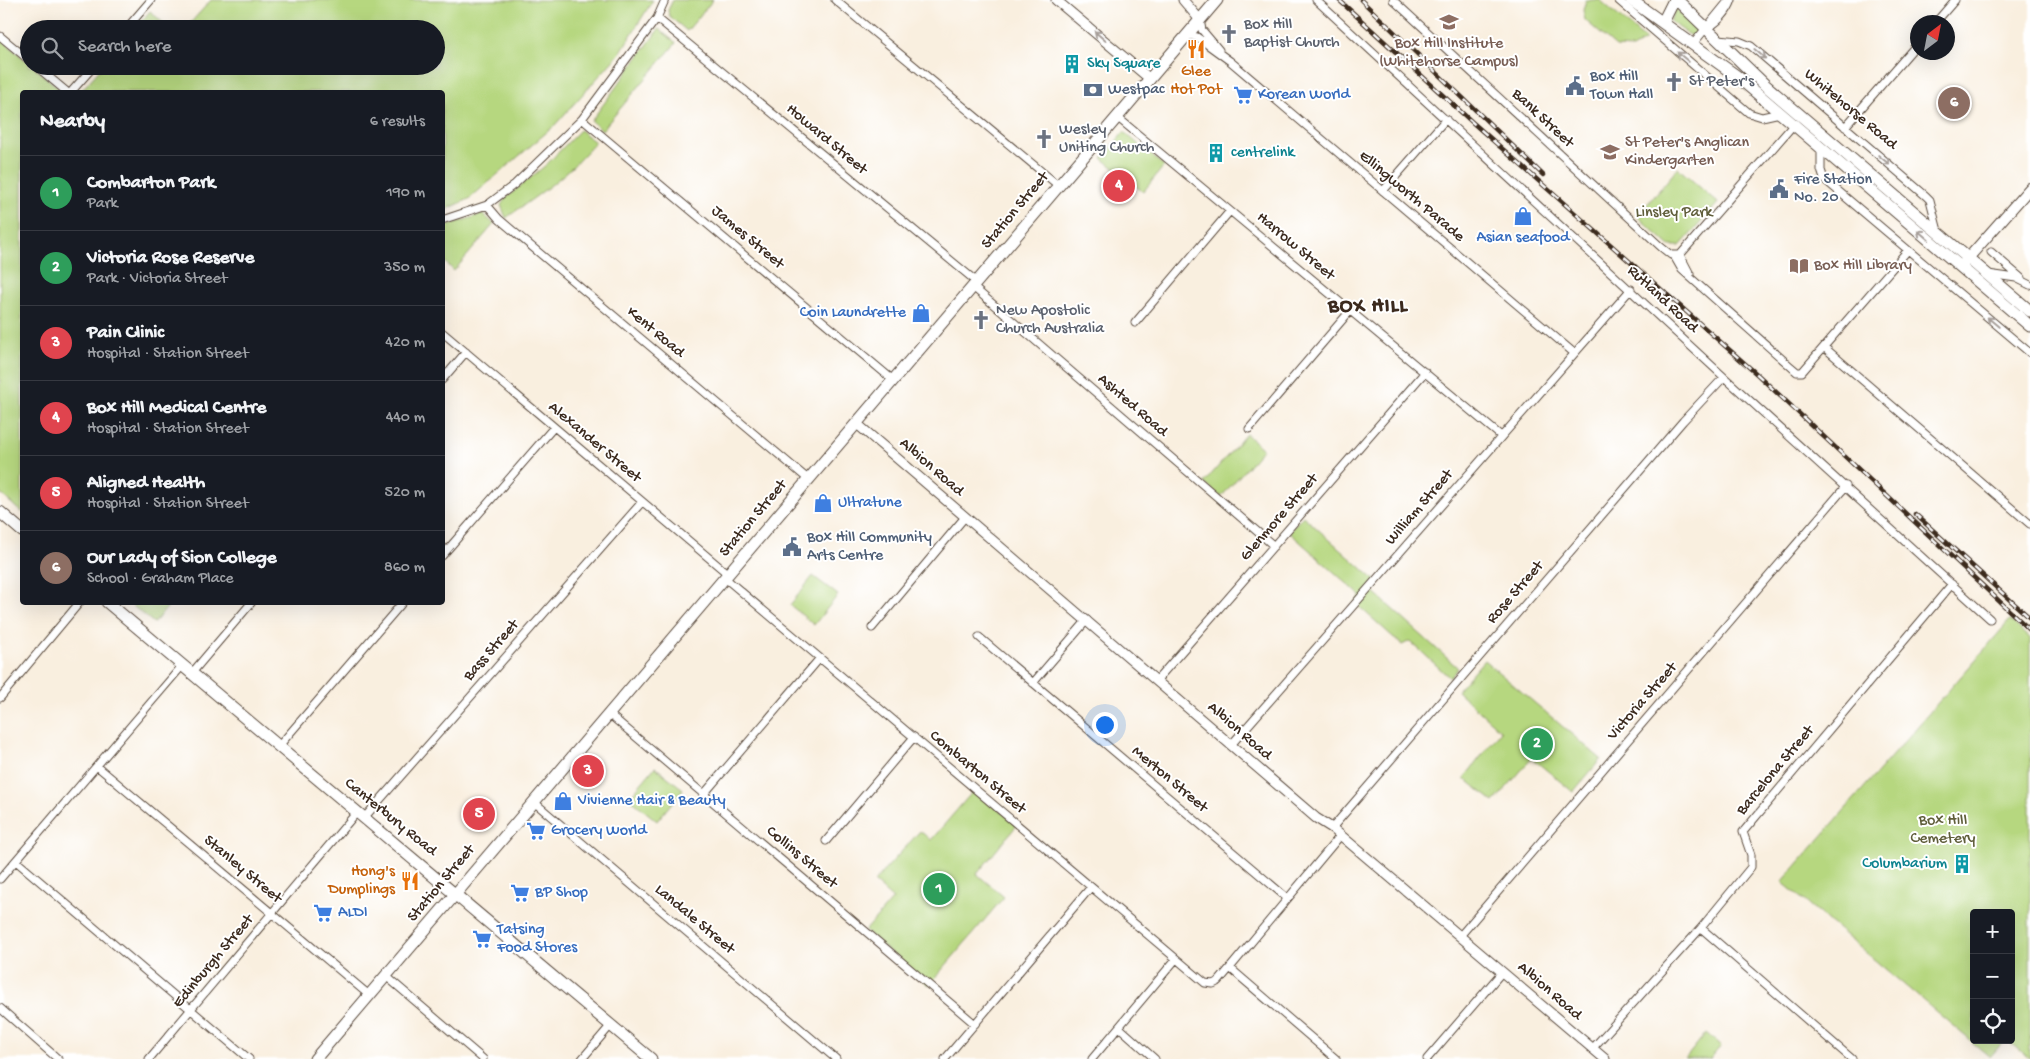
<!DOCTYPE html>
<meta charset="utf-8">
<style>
:root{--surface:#171b24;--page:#242831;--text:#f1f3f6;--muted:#9ea1a6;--line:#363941;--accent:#8c9099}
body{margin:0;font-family:"Gochi Hand",sans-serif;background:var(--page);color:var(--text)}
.controls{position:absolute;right:15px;bottom:15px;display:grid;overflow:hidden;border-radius:5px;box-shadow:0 5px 20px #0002}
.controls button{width:45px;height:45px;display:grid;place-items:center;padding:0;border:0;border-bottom:1px solid var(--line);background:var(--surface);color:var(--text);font:25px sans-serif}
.compass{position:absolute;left:1910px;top:15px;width:45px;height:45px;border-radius:50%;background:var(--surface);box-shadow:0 5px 20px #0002;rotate:32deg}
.you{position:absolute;left:1104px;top:724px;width:18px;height:18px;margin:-12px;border:4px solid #fff;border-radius:50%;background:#1a73e8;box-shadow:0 0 0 8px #1a73e833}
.badge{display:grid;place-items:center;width:32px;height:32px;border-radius:50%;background:var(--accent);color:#fff;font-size:16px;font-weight:700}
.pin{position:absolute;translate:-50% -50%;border:2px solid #fff;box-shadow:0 1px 5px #0006}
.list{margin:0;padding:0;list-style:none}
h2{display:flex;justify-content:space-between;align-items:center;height:65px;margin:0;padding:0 20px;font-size:21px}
h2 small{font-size:16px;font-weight:400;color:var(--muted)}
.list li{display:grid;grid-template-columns:32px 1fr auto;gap:15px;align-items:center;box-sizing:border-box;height:75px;padding:0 20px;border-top:1px solid var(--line)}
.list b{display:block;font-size:19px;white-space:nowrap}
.list p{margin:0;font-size:16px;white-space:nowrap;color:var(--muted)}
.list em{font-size:16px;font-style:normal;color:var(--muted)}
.icon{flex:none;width:28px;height:28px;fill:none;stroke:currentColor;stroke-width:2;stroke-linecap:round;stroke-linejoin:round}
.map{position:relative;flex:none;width:2030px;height:1059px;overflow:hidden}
.search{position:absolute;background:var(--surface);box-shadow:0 5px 20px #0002;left:20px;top:20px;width:425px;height:55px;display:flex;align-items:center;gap:12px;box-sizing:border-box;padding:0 18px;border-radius:28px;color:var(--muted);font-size:19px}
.panel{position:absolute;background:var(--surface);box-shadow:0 5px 20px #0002;left:20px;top:90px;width:425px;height:515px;border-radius:5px}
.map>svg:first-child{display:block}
</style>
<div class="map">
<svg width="2030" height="1059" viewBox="0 0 2030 1059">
<rect width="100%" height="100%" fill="#fff"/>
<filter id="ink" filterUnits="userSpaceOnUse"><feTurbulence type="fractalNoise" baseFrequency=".02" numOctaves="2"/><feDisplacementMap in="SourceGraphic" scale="10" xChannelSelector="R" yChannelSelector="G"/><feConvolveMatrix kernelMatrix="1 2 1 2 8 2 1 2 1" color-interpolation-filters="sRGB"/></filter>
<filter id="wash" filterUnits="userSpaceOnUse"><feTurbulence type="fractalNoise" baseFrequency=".0096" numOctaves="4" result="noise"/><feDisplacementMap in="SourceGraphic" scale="20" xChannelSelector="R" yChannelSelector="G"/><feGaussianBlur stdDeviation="1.12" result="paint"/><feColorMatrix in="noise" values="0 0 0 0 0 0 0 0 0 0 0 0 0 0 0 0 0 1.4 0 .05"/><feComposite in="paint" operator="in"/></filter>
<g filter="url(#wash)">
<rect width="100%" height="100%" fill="#f9efdf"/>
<path fill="#b6d77f" stroke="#78804e" d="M 211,0 L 653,0 L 620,53 L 554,126 L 469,199 L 443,211 L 442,92 L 80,92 L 103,66 L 436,66 L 436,29 L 185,29 Z
M 673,0 L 713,0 L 687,31 L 669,16 L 668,10 Z
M 1586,0 L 1600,0 L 1646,40 L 1632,48 L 1616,47 L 1585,20 L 1583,10 Z
M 1676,9 L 1699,30 L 1692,37 L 1670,21 Z
M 150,11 L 170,29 L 135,29 Z
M 659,29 L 676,43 L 602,130 L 591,121 Z
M 0,38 L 29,63 L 29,66 L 33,66 L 63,92 L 22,92 L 22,513 L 0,493 Z
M 580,130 L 595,142 C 570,174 538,195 506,218 L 501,205 L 506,198 L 547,164 Z
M 1124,132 L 1164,166 L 1143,192 L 1102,158 Z
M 1678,168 L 1718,203 L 1680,246 L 1670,246 L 1637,216 Z
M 483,214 L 494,224 L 454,271 L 443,260 L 443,227 Z
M 1246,434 L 1263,449 L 1221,497 L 1204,483 Z
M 1303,516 L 1375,580 L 1369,588 L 1458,668 L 1450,678 L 1410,641 L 1402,645 L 1355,603 L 1361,596 L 1289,532 Z
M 813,576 L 838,595 L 814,625 L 790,605 Z
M 129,603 L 171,603 L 154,623 Z
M 2010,620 L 2030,638 L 2030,1059 L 2008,1040 L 2011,1040 L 2011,913 L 1974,913 L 1974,1040 L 2005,1040 L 1990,1057 L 1782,882 Z
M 1484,660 L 1601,759 L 1573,792 L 1532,758 L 1494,802 L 1464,778 L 1501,731 L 1457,691 Z
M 655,767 L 683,789 L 657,821 L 629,798 Z
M 975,789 L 1017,825 L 977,874 L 1004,897 L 929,985 L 865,931 L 893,899 L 874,882 L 920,831 L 931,840 Z
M 1706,1033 L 1721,1046 L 1710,1059 L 1685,1059 Z"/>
</g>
<g filter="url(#ink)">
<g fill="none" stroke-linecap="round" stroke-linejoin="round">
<g stroke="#58483b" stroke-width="9">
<path id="minor" d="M 835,0 L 1059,186
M 1316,0 L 1724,377 L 1990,619
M 1393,0 L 1661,247 L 1671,255 L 1680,255
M 1618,0 L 1749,113 L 1762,117 L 1780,113
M 657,18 L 977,282
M 1200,20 L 1202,30 L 1219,50
M 1936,22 L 1955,0
M 126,29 L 151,0
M 1705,29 C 1717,24 1728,12 1732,0
M 1187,35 L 1197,37 L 1230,61 L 1574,353
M 0,36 L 29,60
M 1719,39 L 1739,41 L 1751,46 L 1926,196 L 1930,200 L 1938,231
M 1693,44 L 1729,0
M 36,66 L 67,92
M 71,92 L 94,66
M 1117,117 L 1501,436
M 582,119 L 893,380
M 1845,127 L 1918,43
M 1821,147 L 1821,170 L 1824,179 L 2030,353
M 1383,191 L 1446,119
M 487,205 L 499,219 L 809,480
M 442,220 L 487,205 L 515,184 L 582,119 L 657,18 L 665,0
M 1991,252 L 2021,278
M 1680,255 L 1795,123
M 1680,255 L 1690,274
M 1674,256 L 1682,270 L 1789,365 L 1797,372 L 1802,372 L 1908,250
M 1988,274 L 2016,278 L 2030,285
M 973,287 L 1274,546
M 1135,323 L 1230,211
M 442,332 L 728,574
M 1825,348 L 2030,524
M 442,380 L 466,352
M 1249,429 L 1350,311
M 442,556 L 554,427
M 725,578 L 1205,983 L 1213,984 L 1219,981 L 1340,836
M 872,628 L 965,517
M 979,637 L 1287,898
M 191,674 L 252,602
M 1156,681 L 1425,372
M 1033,683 L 1087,620
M 0,698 L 80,602
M 609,714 L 975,1024
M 1231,745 L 1631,289
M 278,747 L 403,602
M 98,767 L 369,995
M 704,794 L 820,658
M 534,802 L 836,1059
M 364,818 L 642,502
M 1332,828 L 1683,421 L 1724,377
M 826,841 L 914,737
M 16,861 L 249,1059
M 0,879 L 182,666
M 1701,928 L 1852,1059
M 1460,936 L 1846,486
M 1230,968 L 1336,1059
M 386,976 L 483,1059
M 0,1008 L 58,1059
M 1119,1027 L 1155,1059
M 1592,1049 L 1701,928 L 1751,867 L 1751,855 L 1743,832 L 1952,584
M 149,1059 L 357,812
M 582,1059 L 611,1025
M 945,1059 L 1091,887
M 1092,1059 L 1176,959
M 1427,1059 L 1502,972"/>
</g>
<g stroke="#58483b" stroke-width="11">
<path id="tertiary" d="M 1056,0 L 1150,79
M 1183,0 L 1200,20
M 856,423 L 1316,818 L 1332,828 L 1605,1059"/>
</g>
<g stroke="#58483b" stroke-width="12">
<path id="secondary" d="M 1963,264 L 2030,188"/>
</g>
<g stroke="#58483b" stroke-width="13">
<path id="primary" d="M 1631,0 L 1738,77 L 2030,326
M 1677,0 L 1765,85 L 2030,311
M 1663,22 L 1674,0
M 0,512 L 22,531
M 107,602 L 651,1059
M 315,1059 L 1217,0"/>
</g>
<use href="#minor" stroke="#fff" stroke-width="7"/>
<use href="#tertiary" stroke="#fff" stroke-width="9"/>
<use href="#secondary" stroke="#fff" stroke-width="10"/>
<use href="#primary" stroke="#fff" stroke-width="11"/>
<g stroke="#3b2a1e" stroke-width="4.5">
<path id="rail" d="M 1339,0 L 1472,122 L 1759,376 L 2030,630
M 1361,0 L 1543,175
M 1915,514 L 2030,618"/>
</g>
<use href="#rail" stroke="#fff" stroke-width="2.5" stroke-dasharray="8" stroke-linecap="butt"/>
</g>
<defs><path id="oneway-shaft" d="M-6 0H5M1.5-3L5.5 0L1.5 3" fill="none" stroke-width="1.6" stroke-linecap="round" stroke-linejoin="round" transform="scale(1.25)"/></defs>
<g stroke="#a79f9a">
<use href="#oneway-shaft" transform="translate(1100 36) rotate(-139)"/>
<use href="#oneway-shaft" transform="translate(1760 54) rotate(41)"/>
<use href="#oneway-shaft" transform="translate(1683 57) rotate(-140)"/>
<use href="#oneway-shaft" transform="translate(1884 160) rotate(40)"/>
<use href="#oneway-shaft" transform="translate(1923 235) rotate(-139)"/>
<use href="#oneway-shaft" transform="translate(1993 322) rotate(-140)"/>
</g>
</g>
<defs>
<g id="university-bare" transform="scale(1.5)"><path d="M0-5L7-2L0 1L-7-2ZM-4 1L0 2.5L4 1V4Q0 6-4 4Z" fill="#8d6e63" stroke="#fff" stroke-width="2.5" paint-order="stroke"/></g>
<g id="church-bare" transform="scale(1.5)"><path d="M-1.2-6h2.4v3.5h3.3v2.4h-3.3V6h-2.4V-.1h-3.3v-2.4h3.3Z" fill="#6b7280" stroke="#fff" stroke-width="2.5" paint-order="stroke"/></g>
<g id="restaurant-bare" transform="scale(1.5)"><path d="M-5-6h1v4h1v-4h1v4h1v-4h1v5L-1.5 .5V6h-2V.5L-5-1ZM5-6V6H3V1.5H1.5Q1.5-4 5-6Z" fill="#e8710a" stroke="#fff" stroke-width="2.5" paint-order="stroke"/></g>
<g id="building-bare" transform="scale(1.5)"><path d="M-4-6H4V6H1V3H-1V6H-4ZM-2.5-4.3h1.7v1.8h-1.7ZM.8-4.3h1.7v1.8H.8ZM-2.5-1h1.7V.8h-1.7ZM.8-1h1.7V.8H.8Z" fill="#0f9aa8" stroke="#fff" stroke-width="2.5" paint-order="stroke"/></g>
<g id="civic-bare" transform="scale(1.5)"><path d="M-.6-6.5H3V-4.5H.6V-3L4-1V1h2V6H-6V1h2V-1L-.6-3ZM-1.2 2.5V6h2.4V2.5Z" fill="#5c6f8a" stroke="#fff" stroke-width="2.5" paint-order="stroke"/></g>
<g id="bank-bare" transform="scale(1.5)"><path d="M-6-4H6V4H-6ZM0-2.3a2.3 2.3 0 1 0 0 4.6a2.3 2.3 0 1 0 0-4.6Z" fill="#5c6f8a" stroke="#fff" stroke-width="2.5" paint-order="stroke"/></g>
<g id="supermarket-bare" transform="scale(1.5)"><path d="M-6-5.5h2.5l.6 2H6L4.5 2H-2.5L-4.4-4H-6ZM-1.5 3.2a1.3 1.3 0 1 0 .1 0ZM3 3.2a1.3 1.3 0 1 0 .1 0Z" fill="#3f7fe0" stroke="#fff" stroke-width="2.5" paint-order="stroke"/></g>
<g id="school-bare" transform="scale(1.5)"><path d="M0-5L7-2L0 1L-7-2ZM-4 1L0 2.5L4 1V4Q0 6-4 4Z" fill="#8d6e63" stroke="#fff" stroke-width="2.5" paint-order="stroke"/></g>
<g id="shop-bare" transform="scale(1.5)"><path d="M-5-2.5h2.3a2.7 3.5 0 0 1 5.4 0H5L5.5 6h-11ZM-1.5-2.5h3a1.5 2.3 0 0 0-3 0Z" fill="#3f7fe0" stroke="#fff" stroke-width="2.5" paint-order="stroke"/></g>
<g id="library-bare" transform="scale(1.5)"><path d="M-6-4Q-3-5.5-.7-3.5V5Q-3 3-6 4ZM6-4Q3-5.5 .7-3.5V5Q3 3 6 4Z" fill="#8d6e63" stroke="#fff" stroke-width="2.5" paint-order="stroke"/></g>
</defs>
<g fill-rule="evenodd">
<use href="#university-bare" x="1449" y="22"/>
<use href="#church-bare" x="1229" y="34"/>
<use href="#restaurant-bare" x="1196" y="49"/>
<use href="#building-bare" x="1072" y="64"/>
<use href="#church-bare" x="1674" y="82"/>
<use href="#civic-bare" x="1575" y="86"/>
<use href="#bank-bare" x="1093" y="90"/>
<use href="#supermarket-bare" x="1243" y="95"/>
<use href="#church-bare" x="1044" y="139"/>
<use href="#school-bare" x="1610" y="152"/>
<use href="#building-bare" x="1216" y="153"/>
<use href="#civic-bare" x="1779" y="189"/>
<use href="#shop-bare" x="1523" y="216"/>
<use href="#library-bare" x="1799" y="266"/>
<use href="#shop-bare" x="921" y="313"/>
<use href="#church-bare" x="981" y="320"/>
<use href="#shop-bare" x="823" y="503"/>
<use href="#civic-bare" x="792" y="547"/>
<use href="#shop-bare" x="563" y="801"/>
<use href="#supermarket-bare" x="536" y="831"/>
<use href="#building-bare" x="1962" y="864"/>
<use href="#restaurant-bare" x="410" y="881"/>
<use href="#supermarket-bare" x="520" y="893"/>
<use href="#supermarket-bare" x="323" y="913"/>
<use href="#supermarket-bare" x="482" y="939"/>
</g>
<g text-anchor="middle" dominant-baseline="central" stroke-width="4" stroke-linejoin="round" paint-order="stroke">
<g font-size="16" fill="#5b616d" stroke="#fff" text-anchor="start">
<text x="1244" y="25">Box Hill<tspan x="1244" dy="18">Baptist Church</tspan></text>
<text x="1689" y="82">St Peter's</text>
<text x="1059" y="130">Wesley<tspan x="1059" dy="18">Uniting Church</tspan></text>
<text x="996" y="311">New Apostolic<tspan x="996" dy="18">Church Australia</tspan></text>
</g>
<g font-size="16" fill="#785e54" stroke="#fff" text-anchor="start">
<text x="1449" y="44" text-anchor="middle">Box Hill Institute<tspan x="1449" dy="18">(Whitehorse Campus)</tspan></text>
<text x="1625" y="143">St Peter's Anglican<tspan x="1625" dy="18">Kindergarten</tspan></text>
<text x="1814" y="266">Box Hill Library</text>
</g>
<g font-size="16" fill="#0d838f" stroke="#fff" text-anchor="start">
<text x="1087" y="64">Sky Square</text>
<text x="1231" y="153">centrelink</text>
<text x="1947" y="864" text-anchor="end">Columbarium</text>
</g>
<g font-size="16" fill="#c56008" stroke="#fff">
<text x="1196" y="72">Glee<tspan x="1196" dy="18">Hot Pot</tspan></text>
<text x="395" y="872" text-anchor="end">Hong's<tspan x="395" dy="18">Dumplings</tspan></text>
</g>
<g font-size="16" fill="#4e5e75" stroke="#fff" text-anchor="start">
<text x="1590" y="77">Box Hill<tspan x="1590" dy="18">Town Hall</tspan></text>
<text x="1108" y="90">Westpac</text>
<text x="1794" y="180">Fire Station<tspan x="1794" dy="18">No. 20</tspan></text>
<text x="807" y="538">Box Hill Community<tspan x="807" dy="18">Arts Centre</tspan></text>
</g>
<g font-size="16" fill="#366cbe" stroke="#fff" text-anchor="start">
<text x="1258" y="95">Korean World</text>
<text x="1523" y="238" text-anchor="middle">Asian seafood</text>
<text x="906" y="313" text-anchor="end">Coin Laundrette</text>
<text x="838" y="503">Ultratune</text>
<text x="578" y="801">Vivienne Hair &amp; Beauty</text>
<text x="551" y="831">Grocery World</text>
<text x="535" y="893">BP Shop</text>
<text x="338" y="913">ALDI</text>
<text x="497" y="930">Tatsing<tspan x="497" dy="18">Food Stores</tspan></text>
</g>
<g font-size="16" fill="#3b2a1e" stroke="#fff">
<text transform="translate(1850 110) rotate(40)">Whitehorse Road</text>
<text transform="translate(1542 119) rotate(43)">Bank Street</text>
<text transform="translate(826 140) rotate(40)">Howard Street</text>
<text transform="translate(1411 197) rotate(40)">Ellingworth Parade</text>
<text transform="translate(1016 211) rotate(-50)">Station Street</text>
<text transform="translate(747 238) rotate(40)">James Street</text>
<text transform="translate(1295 247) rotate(40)">Harrow Street</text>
<text transform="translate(1662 300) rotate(43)">Rutland Road</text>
<text transform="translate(655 333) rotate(40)">Kent Road</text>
<text transform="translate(1132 406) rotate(41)">Ashted Road</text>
<text transform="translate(594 443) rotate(40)">Alexander Street</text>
<text transform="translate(931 468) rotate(41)">Albion Road</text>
<text transform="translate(1420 508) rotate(-49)">William Street</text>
<text transform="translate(1280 518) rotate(-49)">Glenmore Street</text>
<text transform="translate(754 519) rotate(-50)">Station Street</text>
<text transform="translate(1516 593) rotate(-49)">Rose Street</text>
<text transform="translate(492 651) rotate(-49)">Bass Street</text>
<text transform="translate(1643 702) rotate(-49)">Victoria Street</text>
<text transform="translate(1239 732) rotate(41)">Albion Road</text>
<text transform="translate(1776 771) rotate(-50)">Barcelona Street</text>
<text transform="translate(977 773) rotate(40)">Combarton Street</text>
<text transform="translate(1169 780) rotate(40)">Merton Street</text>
<text transform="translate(390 818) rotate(39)">Canterbury Road</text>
<text transform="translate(801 858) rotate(40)">Collins Street</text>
<text transform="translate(242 870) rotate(40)">Stanley Street</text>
<text transform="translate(442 884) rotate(-50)">Station Street</text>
<text transform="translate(694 920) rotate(40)">Landale Street</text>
<text transform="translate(214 962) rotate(-50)">Edinburgh Street</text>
<text transform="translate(1549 992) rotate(41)">Albion Road</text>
</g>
<g font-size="16" fill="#605e3b" stroke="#fff">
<text x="1674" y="213">Linsley Park</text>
<text x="1943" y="821">Box Hill<tspan x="1943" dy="18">Cemetery</tspan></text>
</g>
<g font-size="21" font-weight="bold" letter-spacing="1" fill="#3b2a1e" stroke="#fff">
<text x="1368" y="307">BOX HILL</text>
</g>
</g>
</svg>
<div class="controls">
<button>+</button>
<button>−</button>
<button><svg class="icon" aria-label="locate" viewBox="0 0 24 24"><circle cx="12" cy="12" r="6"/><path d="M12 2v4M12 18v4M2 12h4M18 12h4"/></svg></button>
</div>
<svg class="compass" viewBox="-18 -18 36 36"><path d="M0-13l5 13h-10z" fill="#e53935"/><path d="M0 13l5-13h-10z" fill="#9ea1a6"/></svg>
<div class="you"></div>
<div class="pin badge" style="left:939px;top:889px;background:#2e9e5b">1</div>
<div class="pin badge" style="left:1537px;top:744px;background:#2e9e5b">2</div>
<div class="pin badge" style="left:588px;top:771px;background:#e0444e">3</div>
<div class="pin badge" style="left:1119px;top:186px;background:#e0444e">4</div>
<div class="pin badge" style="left:479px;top:814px;background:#e0444e">5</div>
<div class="pin badge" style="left:1954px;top:103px;background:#8d6e63">6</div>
<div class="search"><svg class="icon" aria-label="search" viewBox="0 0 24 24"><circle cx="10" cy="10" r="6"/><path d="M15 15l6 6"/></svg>Search here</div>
<section class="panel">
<h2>Nearby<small>6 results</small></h2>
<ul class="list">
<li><span class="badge" style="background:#2e9e5b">1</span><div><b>Combarton Park</b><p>Park</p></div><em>190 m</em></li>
<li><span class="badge" style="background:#2e9e5b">2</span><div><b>Victoria Rose Reserve</b><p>Park · Victoria Street</p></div><em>350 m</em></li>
<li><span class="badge" style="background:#e0444e">3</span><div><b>Pain Clinic</b><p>Hospital · Station Street</p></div><em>420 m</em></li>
<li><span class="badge" style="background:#e0444e">4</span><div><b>Box Hill Medical Centre</b><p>Hospital · Station Street</p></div><em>440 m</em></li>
<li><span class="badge" style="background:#e0444e">5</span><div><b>Aligned Health</b><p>Hospital · Station Street</p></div><em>520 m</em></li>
<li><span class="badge" style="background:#8d6e63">6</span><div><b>Our Lady of Sion College</b><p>School · Graham Place</p></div><em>860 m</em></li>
</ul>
</section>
</div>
